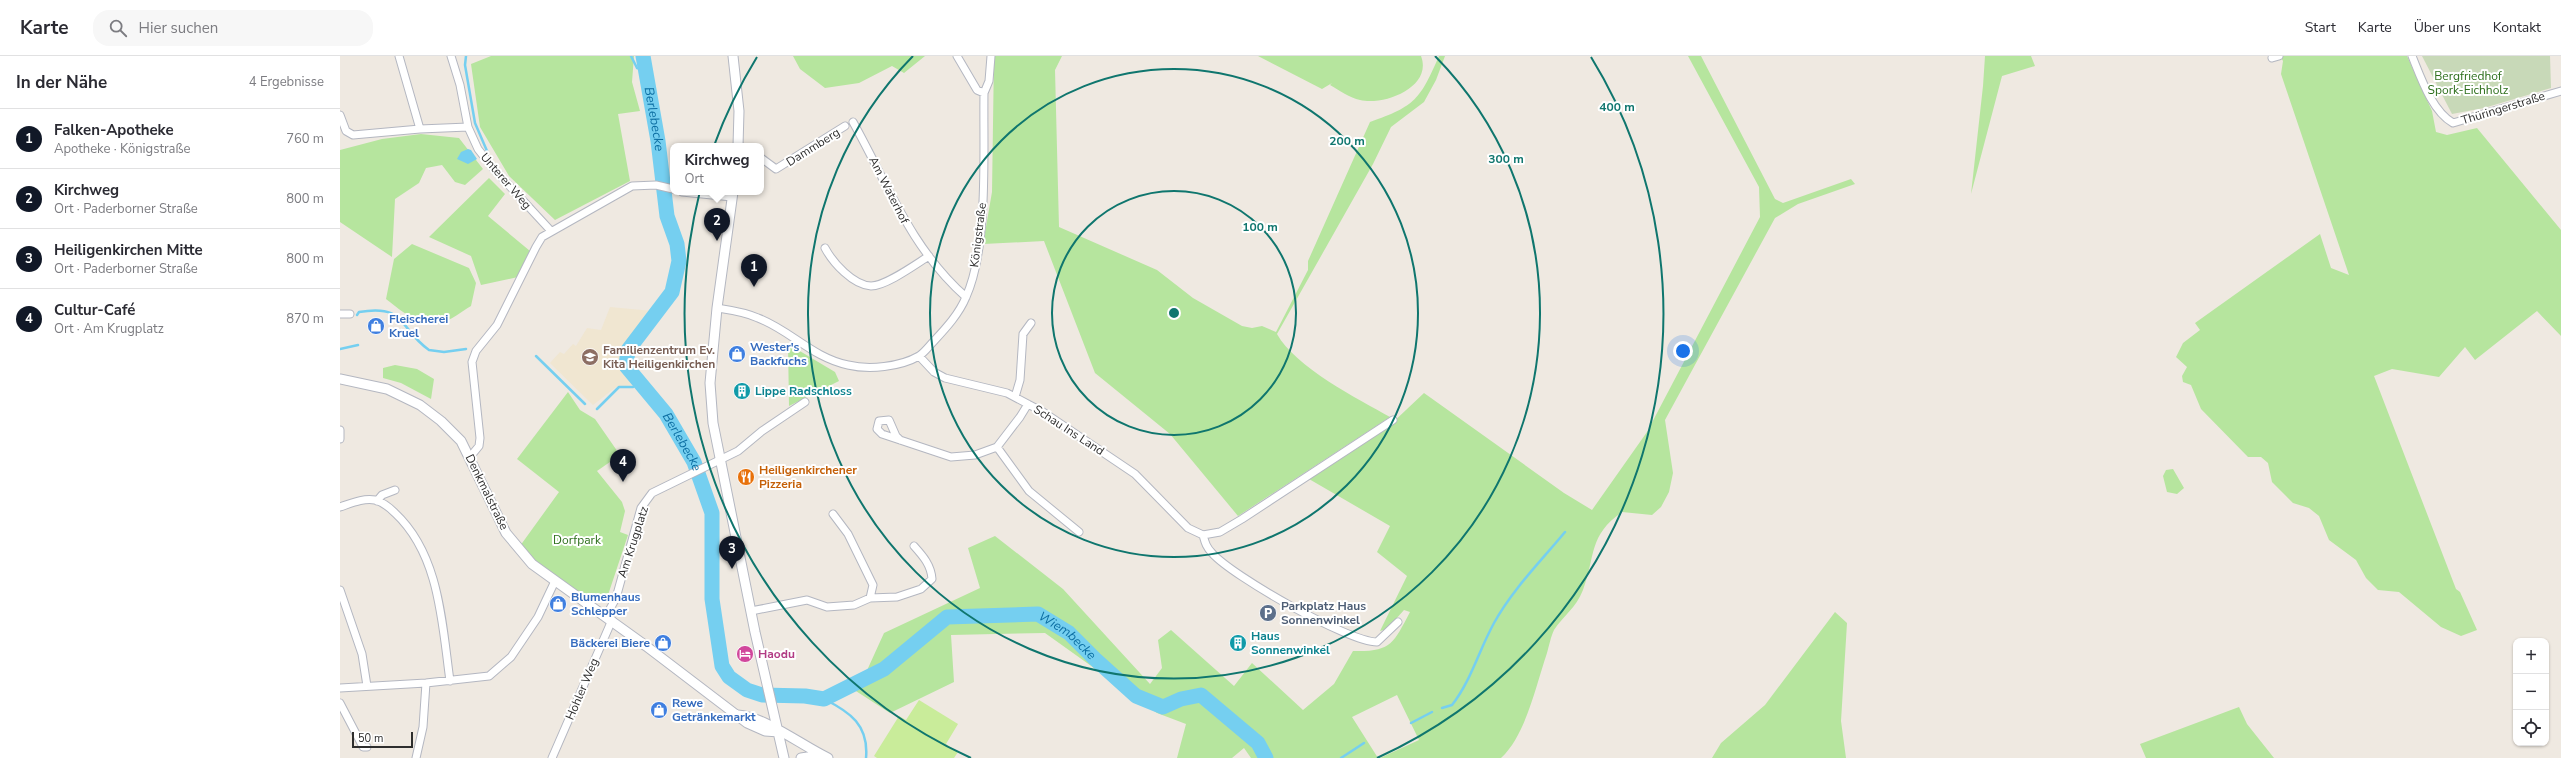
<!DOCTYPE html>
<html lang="de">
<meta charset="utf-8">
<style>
:root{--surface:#fff;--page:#f7f7f7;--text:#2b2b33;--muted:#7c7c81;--line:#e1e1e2;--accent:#111827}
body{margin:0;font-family:"Nunito Sans",sans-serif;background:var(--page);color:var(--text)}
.controls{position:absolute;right:12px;bottom:12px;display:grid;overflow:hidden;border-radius:8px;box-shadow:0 1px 3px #0004}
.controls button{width:36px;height:36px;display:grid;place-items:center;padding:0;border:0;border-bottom:1px solid var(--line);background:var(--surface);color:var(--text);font:20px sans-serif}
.scale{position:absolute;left:12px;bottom:10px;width:61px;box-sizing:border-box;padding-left:4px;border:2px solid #2e2e2e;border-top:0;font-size:11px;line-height:14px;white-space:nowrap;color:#2e2e2e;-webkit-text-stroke:3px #fff;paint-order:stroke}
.you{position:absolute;left:1343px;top:295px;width:14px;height:14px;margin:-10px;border:3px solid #fff;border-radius:50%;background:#1a73e8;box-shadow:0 0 0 6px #1a73e833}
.badge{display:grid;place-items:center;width:26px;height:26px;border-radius:50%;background:var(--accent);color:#fff;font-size:13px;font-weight:700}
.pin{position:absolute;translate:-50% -33px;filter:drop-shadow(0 1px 2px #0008)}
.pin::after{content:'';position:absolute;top:21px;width:14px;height:12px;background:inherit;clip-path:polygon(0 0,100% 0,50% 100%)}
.popup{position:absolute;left:330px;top:87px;width:94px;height:52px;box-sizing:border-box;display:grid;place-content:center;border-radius:8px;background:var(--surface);filter:drop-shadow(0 1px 3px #0005);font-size:13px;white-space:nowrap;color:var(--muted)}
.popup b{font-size:15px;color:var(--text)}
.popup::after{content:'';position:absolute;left:50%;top:100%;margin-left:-8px;border:8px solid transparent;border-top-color:var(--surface)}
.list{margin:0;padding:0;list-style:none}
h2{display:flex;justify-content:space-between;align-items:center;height:52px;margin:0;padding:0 16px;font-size:17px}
h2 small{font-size:13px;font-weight:400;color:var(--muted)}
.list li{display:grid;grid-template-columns:26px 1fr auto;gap:12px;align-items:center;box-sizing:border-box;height:60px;padding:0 16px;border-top:1px solid var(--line)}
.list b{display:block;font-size:15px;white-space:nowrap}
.list p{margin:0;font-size:13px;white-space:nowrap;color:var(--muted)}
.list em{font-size:13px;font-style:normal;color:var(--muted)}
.icon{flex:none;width:22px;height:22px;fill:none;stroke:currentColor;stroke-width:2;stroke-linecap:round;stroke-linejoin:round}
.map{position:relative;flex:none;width:2221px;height:702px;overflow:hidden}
header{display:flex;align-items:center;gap:24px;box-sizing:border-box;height:56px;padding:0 20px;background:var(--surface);border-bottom:1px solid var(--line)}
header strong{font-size:19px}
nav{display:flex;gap:22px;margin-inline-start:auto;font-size:14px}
.search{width:280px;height:36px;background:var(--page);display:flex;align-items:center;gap:10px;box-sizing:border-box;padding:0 14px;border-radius:16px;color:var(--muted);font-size:15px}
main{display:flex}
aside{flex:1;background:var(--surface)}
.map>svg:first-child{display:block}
</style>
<header>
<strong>Karte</strong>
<div class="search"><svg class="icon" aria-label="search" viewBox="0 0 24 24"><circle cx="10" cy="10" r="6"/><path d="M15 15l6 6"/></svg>Hier suchen</div>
<nav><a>Start</a><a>Karte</a><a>Über uns</a><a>Kontakt</a></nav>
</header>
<main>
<aside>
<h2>In der Nähe<small>4 Ergebnisse</small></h2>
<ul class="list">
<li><span class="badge">1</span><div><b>Falken-Apotheke</b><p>Apotheke · Königstraße</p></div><em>760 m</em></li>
<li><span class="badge">2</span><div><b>Kirchweg</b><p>Ort · Paderborner Straße</p></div><em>800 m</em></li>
<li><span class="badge">3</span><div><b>Heiligenkirchen Mitte</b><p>Ort · Paderborner Straße</p></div><em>800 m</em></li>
<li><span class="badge">4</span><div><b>Cultur-Café</b><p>Ort · Am Krugplatz</p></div><em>870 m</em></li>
</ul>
</aside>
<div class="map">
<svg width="2221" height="702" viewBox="0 0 2221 702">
<rect width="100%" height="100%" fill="#efe9e1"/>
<path fill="#f0e6d1" d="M 270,251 L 313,255 L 296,278 L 286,296 L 284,304 L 288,319 L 295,329 L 276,331 L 253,349 L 210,307 L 220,296 L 224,298 L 233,288 L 236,290 L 247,272 L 261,274 Z"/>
<path fill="#b6e59e" d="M 151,0 L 294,0 L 292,26 L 300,55 L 278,58 L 290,125 L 215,164 L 169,120 L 140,71 L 131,8 Z
M 453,0 L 585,0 L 564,17 L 552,10 L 519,27 L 485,32 L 460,13 Z
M 654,0 L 722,0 L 715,14 L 719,171 L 817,214 L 853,242 L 902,270 L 912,272 L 922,270 L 936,276 L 968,214 L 968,205 L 1030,66 C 1076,50 1080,43 1099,0 L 1105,0 L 1096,24 L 1084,46 L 1051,71 L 1033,108 L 937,278 C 955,311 1018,343 1050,361 L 898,460 L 830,378 L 755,317 L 704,185 L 643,188 L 652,136 Z
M 918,0 L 1081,0 C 1093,31 1044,50 1020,44 C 1010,42 999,34 990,29 L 992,27 L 982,33 Z
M 1348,0 L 1361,0 L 1435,143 L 1443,147 L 1511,123 L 1515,128 L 1458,148 L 1435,162 L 1325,364 L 1333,417 L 1329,436 L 1321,451 L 1312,459 L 1282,456 C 1248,480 1256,499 1243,534 C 1236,552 1223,560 1214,574 C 1211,580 1209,590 1207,597 C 1196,629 1186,679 1161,702 L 1040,702 L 1079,684 L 1057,639 L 1012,661 L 1038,702 L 911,702 L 904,692 L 892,702 L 837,702 L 846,668 L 817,657 L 705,577 L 611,579 L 614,626 L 550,657 L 505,628 L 524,621 L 544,577 L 640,532 L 628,492 L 655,480 L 723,533 L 810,628 L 822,612 L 818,584 L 831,574 L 894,630 L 912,607 L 963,654 L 994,628 L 1013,595 C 1051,596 1053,588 1070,556 L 1064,554 L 1047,573 L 1040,575 L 1067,520 L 1037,496 L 1050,470 L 969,423 L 1049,370 L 1084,337 L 1224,437 L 1252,454 L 1307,376 L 1420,161 L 1419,131 Z
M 1645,0 L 1691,0 L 1695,10 L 1662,20 L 1631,138 L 1643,30 Z
M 1940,0 L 2067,0 L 2092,55 L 2096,76 L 2107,79 L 2137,72 L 2221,174 L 2221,280 L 2197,255 L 2135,304 L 2125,291 L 2099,321 L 2052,313 L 2034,320 L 2116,533 L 2120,536 L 2137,574 L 2121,580 L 2101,571 L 2059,536 L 2038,534 L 2026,522 L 2016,504 L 1989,484 L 1979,460 L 1969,452 L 1953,447 L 1932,426 L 1928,407 L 1921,401 L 1908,401 L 1861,353 L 1851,329 L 1843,326 L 1842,320 L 1847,311 L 1836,301 L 1843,287 L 1860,274 L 1855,267 L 1980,178 L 1991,212 L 2009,219 L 1941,18 L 1943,5 Z
M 81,78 L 119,82 L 143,113 L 125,129 L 115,126 L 102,109 L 86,112 L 79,127 L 55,143 L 52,201 L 0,166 L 0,94 L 42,83 Z
M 149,122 L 165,138 L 148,160 L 190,195 L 178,221 L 141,229 L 131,200 L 89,181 Z
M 72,188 L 129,212 L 136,227 L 131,250 C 121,256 111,264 101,267 C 81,273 59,253 46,243 L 54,203 Z
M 448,288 L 495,316 L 499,325 L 449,350 Z
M 55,309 L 77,313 L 94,323 L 91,343 L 61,327 L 43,322 L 43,312 Z
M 228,336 L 240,354 L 255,363 L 280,399 L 257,415 L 282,446 L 285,455 L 280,476 L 288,479 L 267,542 L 252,544 C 228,529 198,513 180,490 L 219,436 L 177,403 Z
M 1833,413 L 1844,432 L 1837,438 L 1827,436 L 1823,420 L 1826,414 Z
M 1495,556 L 1507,567 L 1501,665 L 1506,702 L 1372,702 L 1381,687 L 1425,649 Z
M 1899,651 L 1907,668 L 1934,702 L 1806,702 L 1800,688 Z"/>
<path fill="#c8d9b8" d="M 2082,0 L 2210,0 L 2211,32 L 2144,52 L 2112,58 Z"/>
<path fill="#c9ec9a" d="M 579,644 L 618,668 L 606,688 L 618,696 L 614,702 L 537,702 L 534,700 L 559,660 L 566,664 Z"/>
<path fill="#75cff0" d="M 128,93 L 131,94 L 137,103 L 128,108 L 117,103 L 121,96 Z"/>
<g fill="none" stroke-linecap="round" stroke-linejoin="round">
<path stroke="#75cff0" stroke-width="2.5" d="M 126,0 L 125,9 L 135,67 L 147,95
M 291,0 L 297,12 L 305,14
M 17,259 L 19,256 C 67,248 58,272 89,294 L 104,296 L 126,293
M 0,293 L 18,289
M 196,300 L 245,348
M 257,353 L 279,331 L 293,331 L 301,326
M 484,643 C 510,656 529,669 526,702
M 1102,652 L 1112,649 C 1131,625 1139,594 1154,567 C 1172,534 1201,505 1225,476
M 1071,667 L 1092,656
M 1001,702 L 1024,687"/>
<path stroke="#75cff0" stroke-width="15" id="s1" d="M 303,0 L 318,85 L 327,160 L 337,188 L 339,205 L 332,236 L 288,294 L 286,310 L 326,358 L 354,406 L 372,457 L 372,543 L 382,610 L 389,621 L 407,634 L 422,639 L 465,640 L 484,643 L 544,613 L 607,561 L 698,558 L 729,577 L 755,603 L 796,640 L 823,651 L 841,643 L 861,639 L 918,687 L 926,702"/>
<g stroke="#b4b7c1" stroke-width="9">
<path id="minor" d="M 59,0 L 80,73 L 128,71
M 111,0 L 120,29 L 128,71 L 138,93 L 153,112 L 211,175
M 617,0 L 637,34 L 644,37
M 2072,0 C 2081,22 2092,55 2113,67 L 2221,35
M 1932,2 L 1939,0
M 0,59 L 6,75 L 13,79 L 80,73
M 513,66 C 547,127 572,194 626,241
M 421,102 L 436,113 L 505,70
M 342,136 L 392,141
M 485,192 C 493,207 513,229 531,230 C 546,230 576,208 589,200
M 377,252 C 390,254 405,256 418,262 C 450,274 473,302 508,309 C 529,314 560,311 579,300 C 585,296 589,290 594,285 C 606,272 619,258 626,241 C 649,190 643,94 644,37 L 649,25 L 651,0
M 0,258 L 10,258
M 579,300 L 594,316 L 605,322 L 667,337 L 703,356 L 795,418 L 848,472 L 863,479 C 865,486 866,491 872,497 C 892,520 1008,586 1037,586 L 1058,566
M 675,341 L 680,324 L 683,278 L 691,267
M 688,348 L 680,361 L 657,391 L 689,435 L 739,476
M 0,374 L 0,383
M 560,384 L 556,380 L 549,364 L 539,365 L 537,373 L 542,378 L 611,401 L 635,399 L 657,391
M 130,401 L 139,390 L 140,382 L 132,306 L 136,295 L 157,269 L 196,191 L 202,181 L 292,130 L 316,129 L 333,133
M 37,445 L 42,439 L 55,434
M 0,451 C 12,447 23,442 35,444 C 43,446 50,452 55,457 C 100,499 102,568 110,625
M 493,458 L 508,478 L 533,529 L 530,542
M 863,479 L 880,476 L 902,463 L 1053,364
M 0,534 L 22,598 L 27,630
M 411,555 L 467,544 L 487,551 L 514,549 L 530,542 L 557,541 L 581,533 L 592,523 C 591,509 583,500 574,490
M 266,560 L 276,542 L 301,452 L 312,437 L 398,395 L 422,375 L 465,346
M 0,632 L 86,627 L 149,620 L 171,601 L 198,561 L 215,525
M 0,647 L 23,691 L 27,691
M 76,702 L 83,671 L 86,627
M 212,702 L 272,564"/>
</g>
<g stroke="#b4b7c1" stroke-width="11">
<path id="secondary" d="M 393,0 L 399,55 L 398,90
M 393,136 L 377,252 L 370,327 L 373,367 L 415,576 L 444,702
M 0,323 L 47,333 L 80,349 L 101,365 L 121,385 L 166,477 L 192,508 L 306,590 L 407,667 L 425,675 L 439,676
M 398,659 C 425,661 461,689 488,702
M 461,702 L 481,699"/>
</g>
<use href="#minor" stroke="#fff" stroke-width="7"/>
<use href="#secondary" stroke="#fff" stroke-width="9"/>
</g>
<g fill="none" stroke="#0f766e" stroke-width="2">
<circle cx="834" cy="257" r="122"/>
<circle cx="834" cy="257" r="244"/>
<path d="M1095 0A366 366 0 1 1 573 0"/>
<path d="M631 702A489 489 0 0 1 417 1M1251 1A489 489 0 0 1 1037 702"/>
</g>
<defs>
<g id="shop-disc" transform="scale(0.9)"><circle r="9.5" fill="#3f7fe0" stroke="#fff"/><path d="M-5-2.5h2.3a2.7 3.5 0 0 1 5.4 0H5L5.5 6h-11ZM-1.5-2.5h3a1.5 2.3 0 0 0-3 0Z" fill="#fff"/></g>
<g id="school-disc" transform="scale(0.9)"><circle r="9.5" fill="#8d6e63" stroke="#fff"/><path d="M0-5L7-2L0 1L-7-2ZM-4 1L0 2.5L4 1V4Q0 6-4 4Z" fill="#fff"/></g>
<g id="building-disc" transform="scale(0.9)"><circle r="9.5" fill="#0f9aa8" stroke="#fff"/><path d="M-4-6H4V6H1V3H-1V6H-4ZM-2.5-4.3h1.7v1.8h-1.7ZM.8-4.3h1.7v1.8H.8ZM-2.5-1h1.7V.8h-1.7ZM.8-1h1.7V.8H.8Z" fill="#fff"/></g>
<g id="restaurant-disc" transform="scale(0.9)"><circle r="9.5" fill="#e8710a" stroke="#fff"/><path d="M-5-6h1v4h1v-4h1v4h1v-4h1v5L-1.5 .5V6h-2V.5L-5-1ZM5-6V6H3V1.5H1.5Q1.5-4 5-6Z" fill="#fff"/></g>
<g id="parking-disc" transform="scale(0.9)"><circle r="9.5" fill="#5c6f8a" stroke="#fff"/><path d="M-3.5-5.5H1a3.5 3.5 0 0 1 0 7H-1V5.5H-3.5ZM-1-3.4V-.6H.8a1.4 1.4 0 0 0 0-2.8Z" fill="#fff"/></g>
<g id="hotel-disc" transform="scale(0.9)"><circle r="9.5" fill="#d1479c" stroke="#fff"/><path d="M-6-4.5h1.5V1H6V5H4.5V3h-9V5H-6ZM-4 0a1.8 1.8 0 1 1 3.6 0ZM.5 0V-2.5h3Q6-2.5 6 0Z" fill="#fff"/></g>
</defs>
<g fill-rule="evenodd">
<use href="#shop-disc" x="36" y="270"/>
<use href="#shop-disc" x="397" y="298"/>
<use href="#school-disc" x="250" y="301"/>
<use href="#building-disc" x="402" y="335"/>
<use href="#restaurant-disc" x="406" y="421"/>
<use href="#shop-disc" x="218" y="548"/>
<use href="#parking-disc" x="928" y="557"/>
<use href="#shop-disc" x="323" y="587"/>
<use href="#building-disc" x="898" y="587"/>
<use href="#hotel-disc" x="405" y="598"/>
<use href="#shop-disc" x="319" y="654"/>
</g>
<g text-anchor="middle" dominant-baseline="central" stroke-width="4" stroke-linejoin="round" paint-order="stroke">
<g font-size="12" fill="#2c6e1b" stroke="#fff">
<text x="2128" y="20">Bergfriedhof<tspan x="2128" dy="14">Spork-Eichholz</tspan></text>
<text x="237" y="484">Dorfpark</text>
</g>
<g font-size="12" fill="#2e2e2e" stroke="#fff">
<text transform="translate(2163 52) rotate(-17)">Thüringerstraße</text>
<text transform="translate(473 91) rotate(-32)">Dammberg</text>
<text transform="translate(166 125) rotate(49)">Unterer Weg</text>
<text transform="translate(549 134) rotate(63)">Am Waterhof</text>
<text transform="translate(638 179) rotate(-83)">Königstraße</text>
<text transform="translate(729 374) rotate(33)">Schau Ins Land</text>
<text transform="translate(147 436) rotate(64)">Denkmalstraße</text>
<text transform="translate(293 486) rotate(-72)">Am Krugplatz</text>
<text transform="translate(242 633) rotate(-67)">Hohler Weg</text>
</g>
<g font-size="12" font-weight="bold" fill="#366cbe" stroke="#fff" text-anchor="start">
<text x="49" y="263">Fleischerei<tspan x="49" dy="14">Kruel</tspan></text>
<text x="410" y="291">Wester's<tspan x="410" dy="14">Backfuchs</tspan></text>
<text x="231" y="541">Blumenhaus<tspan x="231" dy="14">Schlepper</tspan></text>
<text x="310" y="587" text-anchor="end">Bäckerei Biere</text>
<text x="332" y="647">Rewe<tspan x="332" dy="14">Getränkemarkt</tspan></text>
</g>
<g font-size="12" font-weight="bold" fill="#785e54" stroke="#fff" text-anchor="start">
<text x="263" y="294">Familienzentrum Ev.<tspan x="263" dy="14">Kita Heiligenkirchen</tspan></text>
</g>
<g font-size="12" font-weight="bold" fill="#0d838f" stroke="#fff" text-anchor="start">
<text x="415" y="335">Lippe Radschloss</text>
<text x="911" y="580">Haus<tspan x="911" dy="14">Sonnenwinkel</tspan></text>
</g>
<g font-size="12" font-weight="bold" fill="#c56008" stroke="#fff" text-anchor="start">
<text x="419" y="414">Heiligenkirchener<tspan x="419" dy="14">Pizzeria</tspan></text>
</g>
<g font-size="12" font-weight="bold" fill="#4e5e75" stroke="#fff" text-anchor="start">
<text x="941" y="550">Parkplatz Haus<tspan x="941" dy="14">Sonnenwinkel</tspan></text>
</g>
<g font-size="12" font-weight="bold" fill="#b23c85" stroke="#fff" text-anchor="start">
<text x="418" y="598">Haodu</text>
</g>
<g font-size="13" font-style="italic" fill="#0d6fa3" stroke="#fff">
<text stroke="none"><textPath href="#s1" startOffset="64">Berlebecke</textPath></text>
<text stroke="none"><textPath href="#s1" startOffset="424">Berlebecke</textPath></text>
<text stroke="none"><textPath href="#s1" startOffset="1045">Wiembecke</textPath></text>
</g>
</g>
<circle cx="834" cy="257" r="6" fill="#0f766e" stroke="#fff" stroke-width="2"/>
<g font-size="12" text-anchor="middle" font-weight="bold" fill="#0f766e" stroke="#fff" stroke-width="4" stroke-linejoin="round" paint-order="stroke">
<text x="1277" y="55">400 m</text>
<text x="1007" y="89">200 m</text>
<text x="1166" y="107">300 m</text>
<text x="920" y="175">100 m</text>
</g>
</svg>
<div class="controls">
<button>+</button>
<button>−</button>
<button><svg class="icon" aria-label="locate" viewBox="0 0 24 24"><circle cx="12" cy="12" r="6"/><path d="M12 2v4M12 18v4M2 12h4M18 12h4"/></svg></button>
</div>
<div class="scale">50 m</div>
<div class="you"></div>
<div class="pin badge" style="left:414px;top:231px">1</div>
<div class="pin badge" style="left:377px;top:185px">2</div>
<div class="popup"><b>Kirchweg</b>Ort</div>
<div class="pin badge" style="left:392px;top:513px">3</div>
<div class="pin badge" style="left:283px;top:426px">4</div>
</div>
</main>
